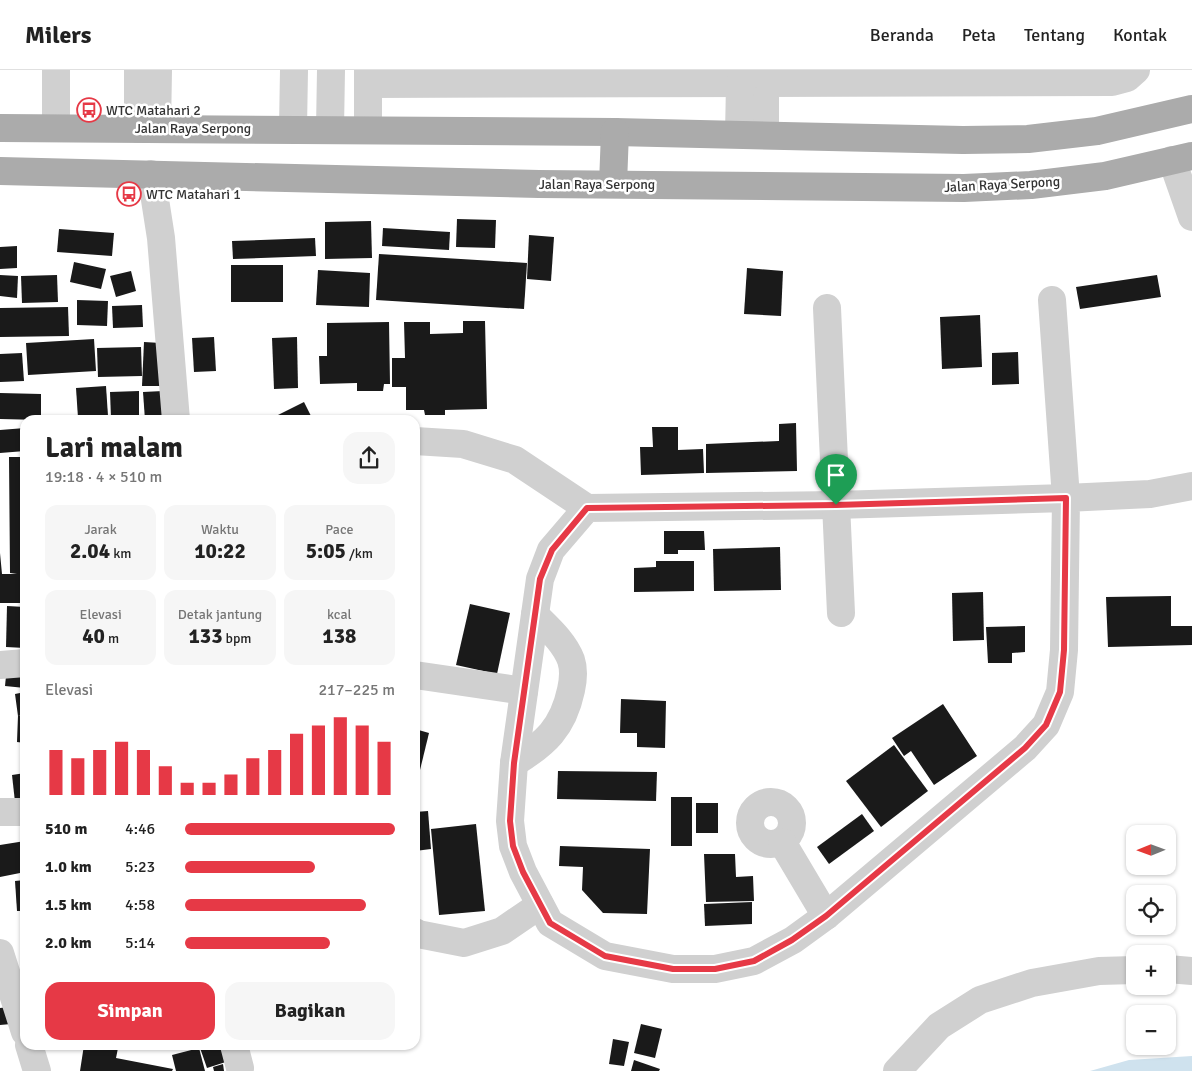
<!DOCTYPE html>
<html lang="id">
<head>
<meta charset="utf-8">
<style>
  body { margin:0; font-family:Signika,sans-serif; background:#f6f6f6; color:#222; height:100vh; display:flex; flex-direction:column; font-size:19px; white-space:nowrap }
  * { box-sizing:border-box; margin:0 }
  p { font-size:16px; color:#767676 }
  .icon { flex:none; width:28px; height:28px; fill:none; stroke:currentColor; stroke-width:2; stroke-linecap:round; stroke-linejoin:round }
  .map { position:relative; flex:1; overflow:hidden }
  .drawer { position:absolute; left:20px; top:345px; width:400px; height:635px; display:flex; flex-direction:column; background:#fff; border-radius:15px; box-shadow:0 1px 4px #0004 }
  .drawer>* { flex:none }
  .needle { width:32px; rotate:269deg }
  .fabs { position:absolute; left:1126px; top:755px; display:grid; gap:10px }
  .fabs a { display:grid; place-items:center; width:50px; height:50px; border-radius:10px; background:#fff; box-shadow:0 1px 4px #0004; font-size:25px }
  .pin { position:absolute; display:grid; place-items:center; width:42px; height:42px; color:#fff; margin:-51px -21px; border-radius:50% 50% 50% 0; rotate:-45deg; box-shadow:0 0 5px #0007 }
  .pin .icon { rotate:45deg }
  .round { display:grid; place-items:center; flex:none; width:52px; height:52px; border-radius:15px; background:#f6f6f6 }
  .head { display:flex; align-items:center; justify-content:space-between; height:85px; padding:0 25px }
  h1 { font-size:28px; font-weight:700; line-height:38px }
  .stats { display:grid; grid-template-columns:repeat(3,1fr); gap:8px; height:85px; padding:5px 25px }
  .stats div { display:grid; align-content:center; border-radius:12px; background:#f6f6f6; text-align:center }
  .stats b { font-size:21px; font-weight:700 }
  .stats small { font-size:14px; font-weight:400 }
  .stats p { font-size:14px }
  .chart { height:140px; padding:10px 25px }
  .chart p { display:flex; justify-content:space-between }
  .chart svg { width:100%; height:90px; margin-top:5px; stroke:#e63946; stroke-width:6 }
  .primary-button { display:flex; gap:10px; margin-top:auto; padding:10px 25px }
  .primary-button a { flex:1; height:58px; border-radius:15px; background:#e63946; color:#fff; font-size:20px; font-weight:700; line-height:58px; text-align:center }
  .primary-button a+a { background:#f6f6f6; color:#222 }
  ul { padding:0 25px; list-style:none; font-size:16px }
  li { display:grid; grid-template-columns:80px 60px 1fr; align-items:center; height:38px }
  li i { height:12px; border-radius:6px; background:#e63946 }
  header { display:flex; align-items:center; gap:30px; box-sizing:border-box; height:70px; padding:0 25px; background:#fff; border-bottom:1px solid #e0e0e0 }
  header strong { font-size:24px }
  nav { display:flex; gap:28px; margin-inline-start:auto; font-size:18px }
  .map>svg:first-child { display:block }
  .water { fill:#cfe2ee }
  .building { fill:#1a1a1a }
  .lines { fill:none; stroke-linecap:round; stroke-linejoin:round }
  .minor { stroke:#d0d0d0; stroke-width:28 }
  .major { stroke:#ababab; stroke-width:28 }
  .route-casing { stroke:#fff; stroke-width:10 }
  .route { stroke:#e63946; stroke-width:6 }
  .labels { text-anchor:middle; stroke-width:5; stroke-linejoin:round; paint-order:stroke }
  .poi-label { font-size:14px; fill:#333; stroke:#fff; text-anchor:start }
  .street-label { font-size:14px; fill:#333; stroke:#fff }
</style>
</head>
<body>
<header>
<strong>Milers</strong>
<nav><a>Beranda</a><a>Peta</a><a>Tentang</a><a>Kontak</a></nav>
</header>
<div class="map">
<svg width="1192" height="1001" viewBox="0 0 1192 1001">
  <rect width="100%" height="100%" fill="#fff"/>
  <!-- water -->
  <path class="water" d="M1192 986V1001H1090L1129 990Z"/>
  <!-- building -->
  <g class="building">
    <path d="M457 149 496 150 495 178 456 177Z"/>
    <path d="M371 151 372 188 325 189V152Z"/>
    <path d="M383 158 450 162 449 180 382 176Z"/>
    <path d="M59 159 114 163 112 186 57 182Z"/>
    <path d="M529 165 554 167 551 211 527 209Z"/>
    <path d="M315 168 316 186 233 189 232 171Z"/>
    <path d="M17 176V198L0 199V177Z"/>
    <path d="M379 184 527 193 524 239 376 230Z"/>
    <path d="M74 192 106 199 101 219 70 212Z"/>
    <rect x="231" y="195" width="52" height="37"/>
    <path d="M747 198 783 201 781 246 744 244Z"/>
    <path d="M318 200 370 203 369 237 316 235Z"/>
    <path d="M131 201 136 221 116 227 110 206Z"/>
    <path d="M0 205 18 206 17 228 0 226Z"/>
    <path d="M57 205 58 232 22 233 21 206Z"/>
    <path d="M1157 205 1161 227 1080 239 1076 217Z"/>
    <path d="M77 230 108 231 107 256 77 255Z"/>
    <path d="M142 235 143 257 113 258 112 236Z"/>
    <path d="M68 237 69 266 0 267V238Z"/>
    <path d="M980 245 982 297 942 299 940 247Z"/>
    <path d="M463 251H485L487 339 445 340V345H425L424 340H406V317H392V288H405L404 252H430V264L463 263Z"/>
    <path d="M389 252 390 314H384L383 321H357V313L320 314 319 286H327V253Z"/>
    <path d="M214 267 216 301 194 302 192 268Z"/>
    <path d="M297 267 298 318 274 319 272 268Z"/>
    <path d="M94 269 96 301 28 305 26 273Z"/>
    <path d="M144 272 161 273 160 316H142Z"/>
    <path d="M141 277 142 306 98 307 97 278Z"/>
    <path d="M1018 282 1019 314 992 315V283Z"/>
    <path d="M22 283 24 311 0 312V284Z"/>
    <path d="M106 316 108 346 78 348 76 318Z"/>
    <path d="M139 321V348H111L110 322Z"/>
    <path d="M163 321 164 349 145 350 143 322Z"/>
    <path d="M0 323 41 324V350L0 349Z"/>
    <path d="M304 332 313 350H268Z"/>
    <path d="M796 353 797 401 706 403V374L779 371V354Z"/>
    <path d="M652 357H678V380L703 379 704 403 641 405 640 377H653Z"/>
    <path d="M25 358V381L0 383V360Z"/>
    <path d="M9 387H25V533H0V483L2 504H17L10 503Z"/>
    <path d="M664 461H704L705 480H678V484H664Z"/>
    <path d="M780 477 781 520 714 521 713 479Z"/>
    <path d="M656 491H694V521L634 522V498L656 497Z"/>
    <path d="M983 522 984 570 953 571 952 523Z"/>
    <path d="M1171 526V556H1192V575L1108 577 1106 527Z"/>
    <path d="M470 534 510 543 497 604 456 595Z"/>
    <path d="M7 536 25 537V578L6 577Z"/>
    <path d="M1025 556V582L1012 583V593H988L986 557Z"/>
    <path d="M7 596 25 598V618L5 616Z"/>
    <path d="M25 622V645L18 646H25V673L17 672 18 646 15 624Z"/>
    <path d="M621 629 666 631 665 678 637 677V663H620Z"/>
    <path d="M943 634 977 686 934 715 911 681 904 686 892 668Z"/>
    <path d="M415 659 429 663 420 700 415 698Z"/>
    <path d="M894 675 928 721 881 757 846 711Z"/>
    <path d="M558 701 657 702 656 731 557 729Z"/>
    <path d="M25 703V731L15 732 12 705Z"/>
    <rect x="671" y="727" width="21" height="49"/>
    <rect x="696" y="733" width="22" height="30"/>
    <path d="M428 741 431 779 415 781V742Z"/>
    <path d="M862 744 874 761 829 794 817 777Z"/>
    <path d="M476 754 485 841 439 845 431 759Z"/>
    <path d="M25 771V802L0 807V775Z"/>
    <path d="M560 776 650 779 647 844 603 843 582 820 583 797 559 796Z"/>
    <path d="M704 784H735L736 807 753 806 754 831 706 832Z"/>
    <path d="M25 810V841H17L15 811Z"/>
    <path d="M752 832V854L705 856 704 834Z"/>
    <path d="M9 937 11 954 0 955V938Z"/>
    <path d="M641 954 662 959 655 988 634 983Z"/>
    <path d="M613 969 629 972 624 996 609 994Z"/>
    <path d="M84 975 118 978 116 988 173 999 172 1001H80Z"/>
    <path d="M199 975H227L232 990 207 998Z"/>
    <path d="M199 978 205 1001H176L172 985Z"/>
    <path d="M634 990 660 999 659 1001H631Z"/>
    <path d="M223 994 224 1001H214L213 997Z"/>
  </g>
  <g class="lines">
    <!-- minor -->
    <g class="minor">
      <path d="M56 0V58"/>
      <path d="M757 0 765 14V65"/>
      <path d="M368 14 1112 12 1127 8 1136 0"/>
      <path d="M157 58 158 0"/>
      <path d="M293 58 294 0"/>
      <path d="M138 59V0"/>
      <path d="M330 59 331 0"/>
      <path d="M368 60V0"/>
      <path d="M739 64 740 14 752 1"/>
      <path d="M1172 90 1192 147"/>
      <path d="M151 104 161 168 176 350"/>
      <path d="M1052 230 1066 428 1064 580 1060 622 1046 655 1025 678 826 846 793 870 754 891 715 899H673L605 886 550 853 523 802 513 776 510 751 514 693 540 509 551 480 587 438 836 435 1066 428 1150 424 1192 416"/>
      <path d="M827 238 841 543"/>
      <path d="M415 371 463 374 515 390 587 438"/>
      <path d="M0 595 25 593"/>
      <path d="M415 605 524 621"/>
      <path d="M514 693C545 674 563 658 571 620 573 611 574 599 571 590 564 572 549 559 535 545"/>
      <circle cx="771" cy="753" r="21"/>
      <path d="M0 742H25"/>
      <path d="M782 772 826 846"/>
      <path d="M415 862 418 864 464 873 502 861 540 835"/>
      <path d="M0 883 25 962"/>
      <path d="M1168 899 1192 901"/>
      <path d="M29 975 37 1001"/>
      <path d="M234 975 240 998"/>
      <path d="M897 1001 939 956 980 930 1032 913 1099 901 1135 900"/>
    </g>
    <!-- major -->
    <g class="major">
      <path d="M0 58 615 62 963 70 1028 69 1097 61 1192 39"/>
      <path d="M0 101 539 114 964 118 1031 115 1105 106 1192 86"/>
      <path d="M613 114 615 62"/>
    </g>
  </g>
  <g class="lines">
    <!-- route casing -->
    <g class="route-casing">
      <path id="route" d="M1066 428 1064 580 1060 622 1046 655 1025 678 826 846 792 870 754 891 715 899H673L605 886 550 853 523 802 513 776 510 751 514 693 540 509 552 480 587 438 836 435Z"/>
    </g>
    <!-- route -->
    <use href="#route" class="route"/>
  </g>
  <!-- icons -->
  <defs>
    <g id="bus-ring" transform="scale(1.25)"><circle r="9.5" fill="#fff" stroke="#e63946" stroke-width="1.5"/><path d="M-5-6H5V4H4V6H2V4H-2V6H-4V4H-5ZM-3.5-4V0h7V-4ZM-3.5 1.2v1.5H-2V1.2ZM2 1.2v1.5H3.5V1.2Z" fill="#e63946"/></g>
  </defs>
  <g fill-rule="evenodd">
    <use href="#bus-ring" x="89" y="40"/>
    <use href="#bus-ring" x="129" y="124"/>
  </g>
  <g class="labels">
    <!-- poi labels -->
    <g class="poi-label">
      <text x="106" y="45">WTC Matahari 2</text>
      <text x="146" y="129">WTC Matahari 1</text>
    </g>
    <!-- street labels -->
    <g class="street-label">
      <text x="193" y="63">Jalan Raya Serpong</text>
      <text x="597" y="119">Jalan Raya Serpong</text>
      <text transform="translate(1002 114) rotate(-3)" y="5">Jalan Raya Serpong</text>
    </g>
  </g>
</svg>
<div class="fabs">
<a><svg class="needle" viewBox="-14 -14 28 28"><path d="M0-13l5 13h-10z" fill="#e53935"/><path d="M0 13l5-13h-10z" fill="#767676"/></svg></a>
<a><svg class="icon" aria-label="locate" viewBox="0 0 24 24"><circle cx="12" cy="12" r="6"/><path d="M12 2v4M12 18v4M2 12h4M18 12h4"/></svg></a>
<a>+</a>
<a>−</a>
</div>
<div class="pin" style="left:836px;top:435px;background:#1e9e55"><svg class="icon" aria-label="arrive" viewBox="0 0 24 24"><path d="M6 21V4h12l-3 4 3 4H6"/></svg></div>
<section class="drawer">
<div class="head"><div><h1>Lari malam</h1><p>19:18 · 4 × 510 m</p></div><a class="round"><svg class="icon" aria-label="share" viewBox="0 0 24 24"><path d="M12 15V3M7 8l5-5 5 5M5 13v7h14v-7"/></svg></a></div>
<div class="stats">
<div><p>Jarak</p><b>2.04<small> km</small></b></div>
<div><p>Waktu</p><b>10:22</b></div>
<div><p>Pace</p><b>5:05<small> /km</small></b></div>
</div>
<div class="stats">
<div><p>Elevasi</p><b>40<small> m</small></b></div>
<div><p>Detak jantung</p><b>133<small> bpm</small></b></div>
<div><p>kcal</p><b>138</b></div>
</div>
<div class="chart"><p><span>Elevasi</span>217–225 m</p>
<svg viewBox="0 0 160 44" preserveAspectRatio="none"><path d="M5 44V22M15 44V26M25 44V22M35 44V18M45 44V22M55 44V30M65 44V38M75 44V38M85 44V34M95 44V26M105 44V22M115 44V14M125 44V10M135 44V6M145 44V10M155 44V18"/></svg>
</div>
<ul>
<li><b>510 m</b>4:46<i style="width:100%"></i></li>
<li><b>1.0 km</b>5:23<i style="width:62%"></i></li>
<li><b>1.5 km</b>4:58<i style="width:86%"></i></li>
<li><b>2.0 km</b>5:14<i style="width:69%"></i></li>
</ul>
<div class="primary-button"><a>Simpan</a><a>Bagikan</a></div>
</section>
</div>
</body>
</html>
